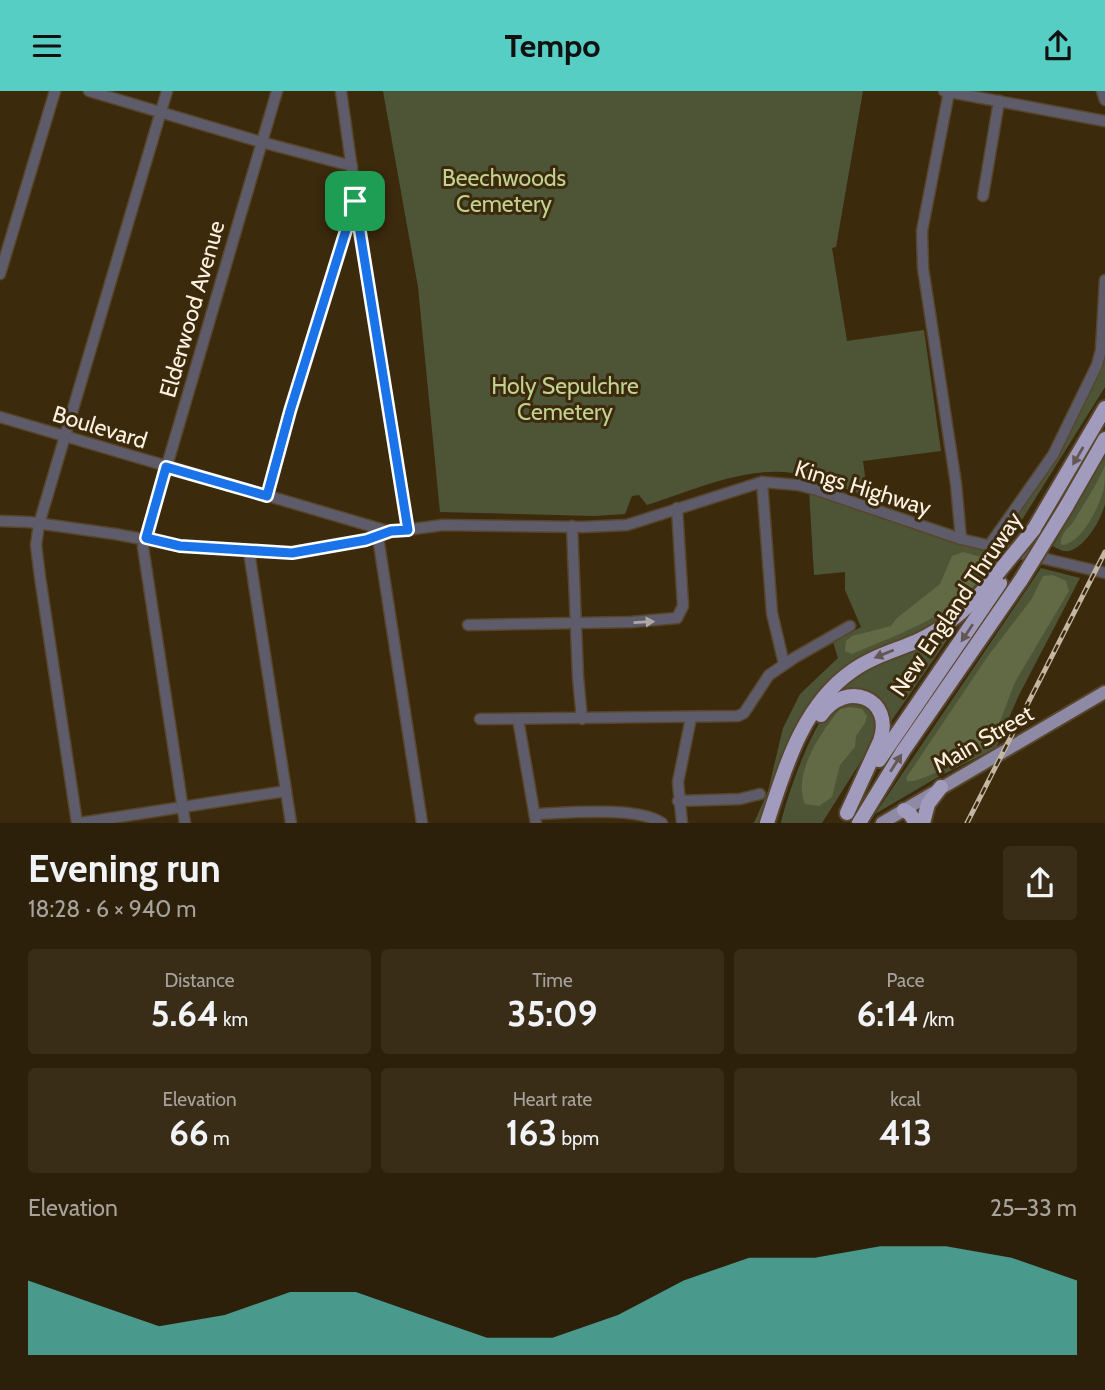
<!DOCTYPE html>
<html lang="en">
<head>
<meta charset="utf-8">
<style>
  body { margin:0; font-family:Cabin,sans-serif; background:#392d18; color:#f1f3f6; height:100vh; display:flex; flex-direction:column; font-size:26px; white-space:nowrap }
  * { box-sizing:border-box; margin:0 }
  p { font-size:23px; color:#a7a39c }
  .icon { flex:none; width:38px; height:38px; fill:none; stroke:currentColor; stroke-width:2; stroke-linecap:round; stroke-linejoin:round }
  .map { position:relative; height:732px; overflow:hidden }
  .panel { display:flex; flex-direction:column; background:#2d200a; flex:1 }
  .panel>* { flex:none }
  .pin { position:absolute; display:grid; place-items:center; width:60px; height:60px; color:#fff; margin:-30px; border-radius:14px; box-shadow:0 4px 10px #0006 }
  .round { display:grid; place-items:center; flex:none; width:74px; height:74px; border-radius:7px; background:#392d18 }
  .summary { display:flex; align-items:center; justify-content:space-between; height:119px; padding:0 28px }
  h1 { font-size:38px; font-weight:800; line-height:52px }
  .metrics { display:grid; grid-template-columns:repeat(3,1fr); gap:10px; height:119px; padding:7px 28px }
  .metrics div { display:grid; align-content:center; border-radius:7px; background:#392d18; text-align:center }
  .metrics b { font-size:35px; font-weight:800 }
  .metrics small { font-size:19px; font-weight:400 }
  .metrics p { font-size:19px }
  .chart { height:196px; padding:14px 28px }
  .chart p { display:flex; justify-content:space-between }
  .chart svg { width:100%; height:126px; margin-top:7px; fill:#56cec4; opacity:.7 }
  header { display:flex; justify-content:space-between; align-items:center; height:91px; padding:0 28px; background:#56cec4; color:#111; font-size:32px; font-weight:800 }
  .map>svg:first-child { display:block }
  .green { fill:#4e5537 }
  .forest { fill:#616a45 }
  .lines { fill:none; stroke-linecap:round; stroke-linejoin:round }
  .minor-casing { stroke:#57462b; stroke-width:13 }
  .major-casing { stroke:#57462b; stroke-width:16 }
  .highway-casing { stroke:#57462b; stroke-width:18 }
  .minor { stroke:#5e5c6a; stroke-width:10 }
  .major { stroke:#8e89a5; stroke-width:12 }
  .highway { stroke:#a19bbd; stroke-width:14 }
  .rail-casing { stroke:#c3b6a2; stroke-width:5 }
  .rail { stroke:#3c2a0d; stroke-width:2.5; stroke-dasharray:8; stroke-linecap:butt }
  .highway-bridge-casing { stroke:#57462b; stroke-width:18; stroke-linecap:butt }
  .highway-bridge { stroke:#a19bbd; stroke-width:14 }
  .oneway { fill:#645753 }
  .oneway2 { fill:#aea7a6 }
  .route-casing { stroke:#fff; stroke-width:14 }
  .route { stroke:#1a73e8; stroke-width:9 }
  .labels { text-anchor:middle; stroke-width:6; stroke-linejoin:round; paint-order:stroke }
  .park-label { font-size:23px; fill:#c0d191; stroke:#3c2a0d }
  .street-label { font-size:23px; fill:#fdf2e2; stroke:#3c2a0d }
</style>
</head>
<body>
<header><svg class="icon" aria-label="menu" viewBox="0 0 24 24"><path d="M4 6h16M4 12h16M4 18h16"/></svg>Tempo<svg class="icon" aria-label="share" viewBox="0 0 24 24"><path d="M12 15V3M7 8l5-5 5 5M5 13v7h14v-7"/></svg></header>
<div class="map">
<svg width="1105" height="732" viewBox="0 0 1105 732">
  <rect width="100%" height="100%" fill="#3c2a0d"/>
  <!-- green -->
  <g class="green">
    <path d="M383 0H863L836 156 832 157 847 250 924 239 941 360 863 370 868 406C841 396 813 383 784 381 738 378 691 400 647 414L639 404 632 405 625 423 594 425 440 421 418 196Z"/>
    <path d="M1105 242V296L1010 448 1006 445C1007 436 1015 431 1016 422L1093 293Z"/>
    <path d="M1105 364C1105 379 1105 399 1105 413 1101 429 1085 456 1069 460 1063 461 1058 458 1053 455Z"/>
    <path d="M809 399 999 462V464L980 499 949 528 908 549 862 566 830 589 807 619 761 732H754L768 700 783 637 800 603 838 567 833 551 861 536 845 499V481L814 484Z"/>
    <path d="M1041 477 1080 487 1018 606 996 657 938 686 875 723Z"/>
    <path d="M955 534 956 536 890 632 885 616 873 604 830 605 868 572Z"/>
    <path d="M850 611C873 615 882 624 875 648L822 732H781C786 708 814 626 834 615 838 613 846 612 850 611Z"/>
  </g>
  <!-- forest -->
  <g class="forest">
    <path d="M1105 374C1105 382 1105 390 1104 397 1100 415 1081 454 1061 454 1060 442 1068 438 1074 430 1084 412 1098 393 1105 374Z"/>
    <path d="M963 461 981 466 990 475C954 527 906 539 852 563L845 560 846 550 852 545 891 535 897 527 940 493 952 465Z"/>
    <path d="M1053 484 1066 490 1069 500 1015 591 993 649 988 654C973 662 919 694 907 690L906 687 988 565 1031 509 1043 485Z"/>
    <path d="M850 616 862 618 867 625 865 632 856 645 855 656 840 674 832 706 819 715 805 713C792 683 821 641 840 618Z"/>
  </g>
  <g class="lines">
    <!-- minor casing -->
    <g class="minor-casing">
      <g id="minor">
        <path d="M89 0 261 51 352 75"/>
        <path d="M341 0 371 214 408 439"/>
        <path d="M944 0 1105 30"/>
        <path d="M1102 0 1105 9"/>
        <path d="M949 1 922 140 923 177 956 393 961 448"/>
        <path d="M983 105 999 10"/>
        <path d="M0 183 55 0"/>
        <path d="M0 326 391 441"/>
        <path d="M762 391 772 522 784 573"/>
        <path d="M267 405 291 320 354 114"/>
        <path d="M0 430 29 431 115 443 180 455 292 462 366 449 391 441 443 434 583 436 627 434 762 391 798 394 817 399 961 448 1105 482"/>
        <path d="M572 435 578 586 582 628"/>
        <path d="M378 446 422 732"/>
        <path d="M989 455 1053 364 1097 274 1101 259 1105 189"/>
        <path d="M249 461 291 732"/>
        <path d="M468 534 631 531 677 527 683 515 677 417"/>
        <path d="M480 628 738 625 744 622 769 584 794 567 850 535"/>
        <path d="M518 628 536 732"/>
        <path d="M678 710 740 708 760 703"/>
        <path d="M535 723C567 722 637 715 662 732"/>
        <path d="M77 732 40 486 36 454 39 433 167 0"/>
        <path d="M80 732 286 700"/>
        <path d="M185 732 143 456 277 0"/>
        <path d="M682 732 678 691 691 627"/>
      </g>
    </g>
    <!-- major casing -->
    <g class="major-casing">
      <path id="major" d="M882 732 1105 601"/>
    </g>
    <!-- highway casing -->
    <g class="highway-casing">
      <g id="highway">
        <path d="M1066 416 1105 348"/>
        <path d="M1034 438 1105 317"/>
        <path d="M821 624C846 588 895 607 880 650L847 722"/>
        <path d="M879 669 1000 492"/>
        <path d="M904 719 910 723 916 732"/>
        <path d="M767 732C785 677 802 615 852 580 871 566 894 560 915 551 950 535 973 513 997 483"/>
        <path d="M859 732 903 660 1021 489"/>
        <path d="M923 732 928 713 941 696"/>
      </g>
    </g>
    <!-- minor -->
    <use href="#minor" class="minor"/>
    <!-- major -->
    <use href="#major" class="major"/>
    <!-- highway -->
    <use href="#highway" class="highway"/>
    <!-- rail casing -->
    <g class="rail-casing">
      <path id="rail" d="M967 732 1105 461"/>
    </g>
    <!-- rail -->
    <use href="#rail" class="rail"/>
    <!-- highway-bridge casing -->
    <g class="highway-bridge-casing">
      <g id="highway-bridge">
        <path d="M997 483 1034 438"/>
        <path d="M1021 489 1066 416"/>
      </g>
    </g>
    <!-- highway-bridge -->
    <use href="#highway-bridge" class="highway-bridge"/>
  </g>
  <!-- one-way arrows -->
  <defs><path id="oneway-solid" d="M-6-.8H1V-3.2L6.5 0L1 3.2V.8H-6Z" transform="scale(1.75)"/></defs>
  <g class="oneway">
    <use href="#oneway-solid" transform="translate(1078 365) rotate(120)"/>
    <use href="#oneway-solid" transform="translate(967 542) rotate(124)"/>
    <use href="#oneway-solid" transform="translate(884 563) rotate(158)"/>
    <use href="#oneway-solid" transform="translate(896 672) rotate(-57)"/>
  </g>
  <use class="oneway2" href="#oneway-solid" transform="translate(644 531) rotate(-3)"/>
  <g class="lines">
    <!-- route casing -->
    <g class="route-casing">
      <path id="route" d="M355 110 408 439 391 440 366 449 292 462 180 455 146 447 166 376 267 405 290 320Z"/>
    </g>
    <!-- route -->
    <use href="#route" class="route"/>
  </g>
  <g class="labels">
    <!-- park labels -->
    <g class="park-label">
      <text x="504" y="95">Beechwoods<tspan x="504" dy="26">Cemetery</tspan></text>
      <text x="565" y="303">Holy Sepulchre<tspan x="565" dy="26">Cemetery</tspan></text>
    </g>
    <!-- street labels -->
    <g class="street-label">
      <text transform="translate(192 218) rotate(-74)" y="8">Elderwood Avenue</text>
      <text transform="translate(100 336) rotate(17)" y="8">Boulevard</text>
      <text transform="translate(863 397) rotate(17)" y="8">Kings Highway</text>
      <text transform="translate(956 513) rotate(-56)" y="8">New England Thruway</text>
      <text transform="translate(983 648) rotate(-30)" y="8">Main Street</text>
    </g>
  </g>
</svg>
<div class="pin" style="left:355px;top:110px;background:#1e9e55"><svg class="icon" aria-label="arrive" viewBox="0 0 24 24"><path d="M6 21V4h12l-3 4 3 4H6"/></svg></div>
</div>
<section class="panel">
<div class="summary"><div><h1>Evening run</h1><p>18:28 · 6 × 940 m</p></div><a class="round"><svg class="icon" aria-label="share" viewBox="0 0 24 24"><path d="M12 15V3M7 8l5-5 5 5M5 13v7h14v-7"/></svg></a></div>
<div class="metrics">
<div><p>Distance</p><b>5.64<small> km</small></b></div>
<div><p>Time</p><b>35:09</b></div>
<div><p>Pace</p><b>6:14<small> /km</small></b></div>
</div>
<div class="metrics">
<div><p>Elevation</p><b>66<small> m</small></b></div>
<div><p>Heart rate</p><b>163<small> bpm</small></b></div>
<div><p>kcal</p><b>413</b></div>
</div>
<div class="chart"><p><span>Elevation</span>25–33 m</p>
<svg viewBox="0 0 160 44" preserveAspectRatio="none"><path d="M0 44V18L10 26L20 34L30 30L40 22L50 22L60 30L70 38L80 38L90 30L100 18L110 10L120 10L130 6L140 6L150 10L160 18V44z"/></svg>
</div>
</section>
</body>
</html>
